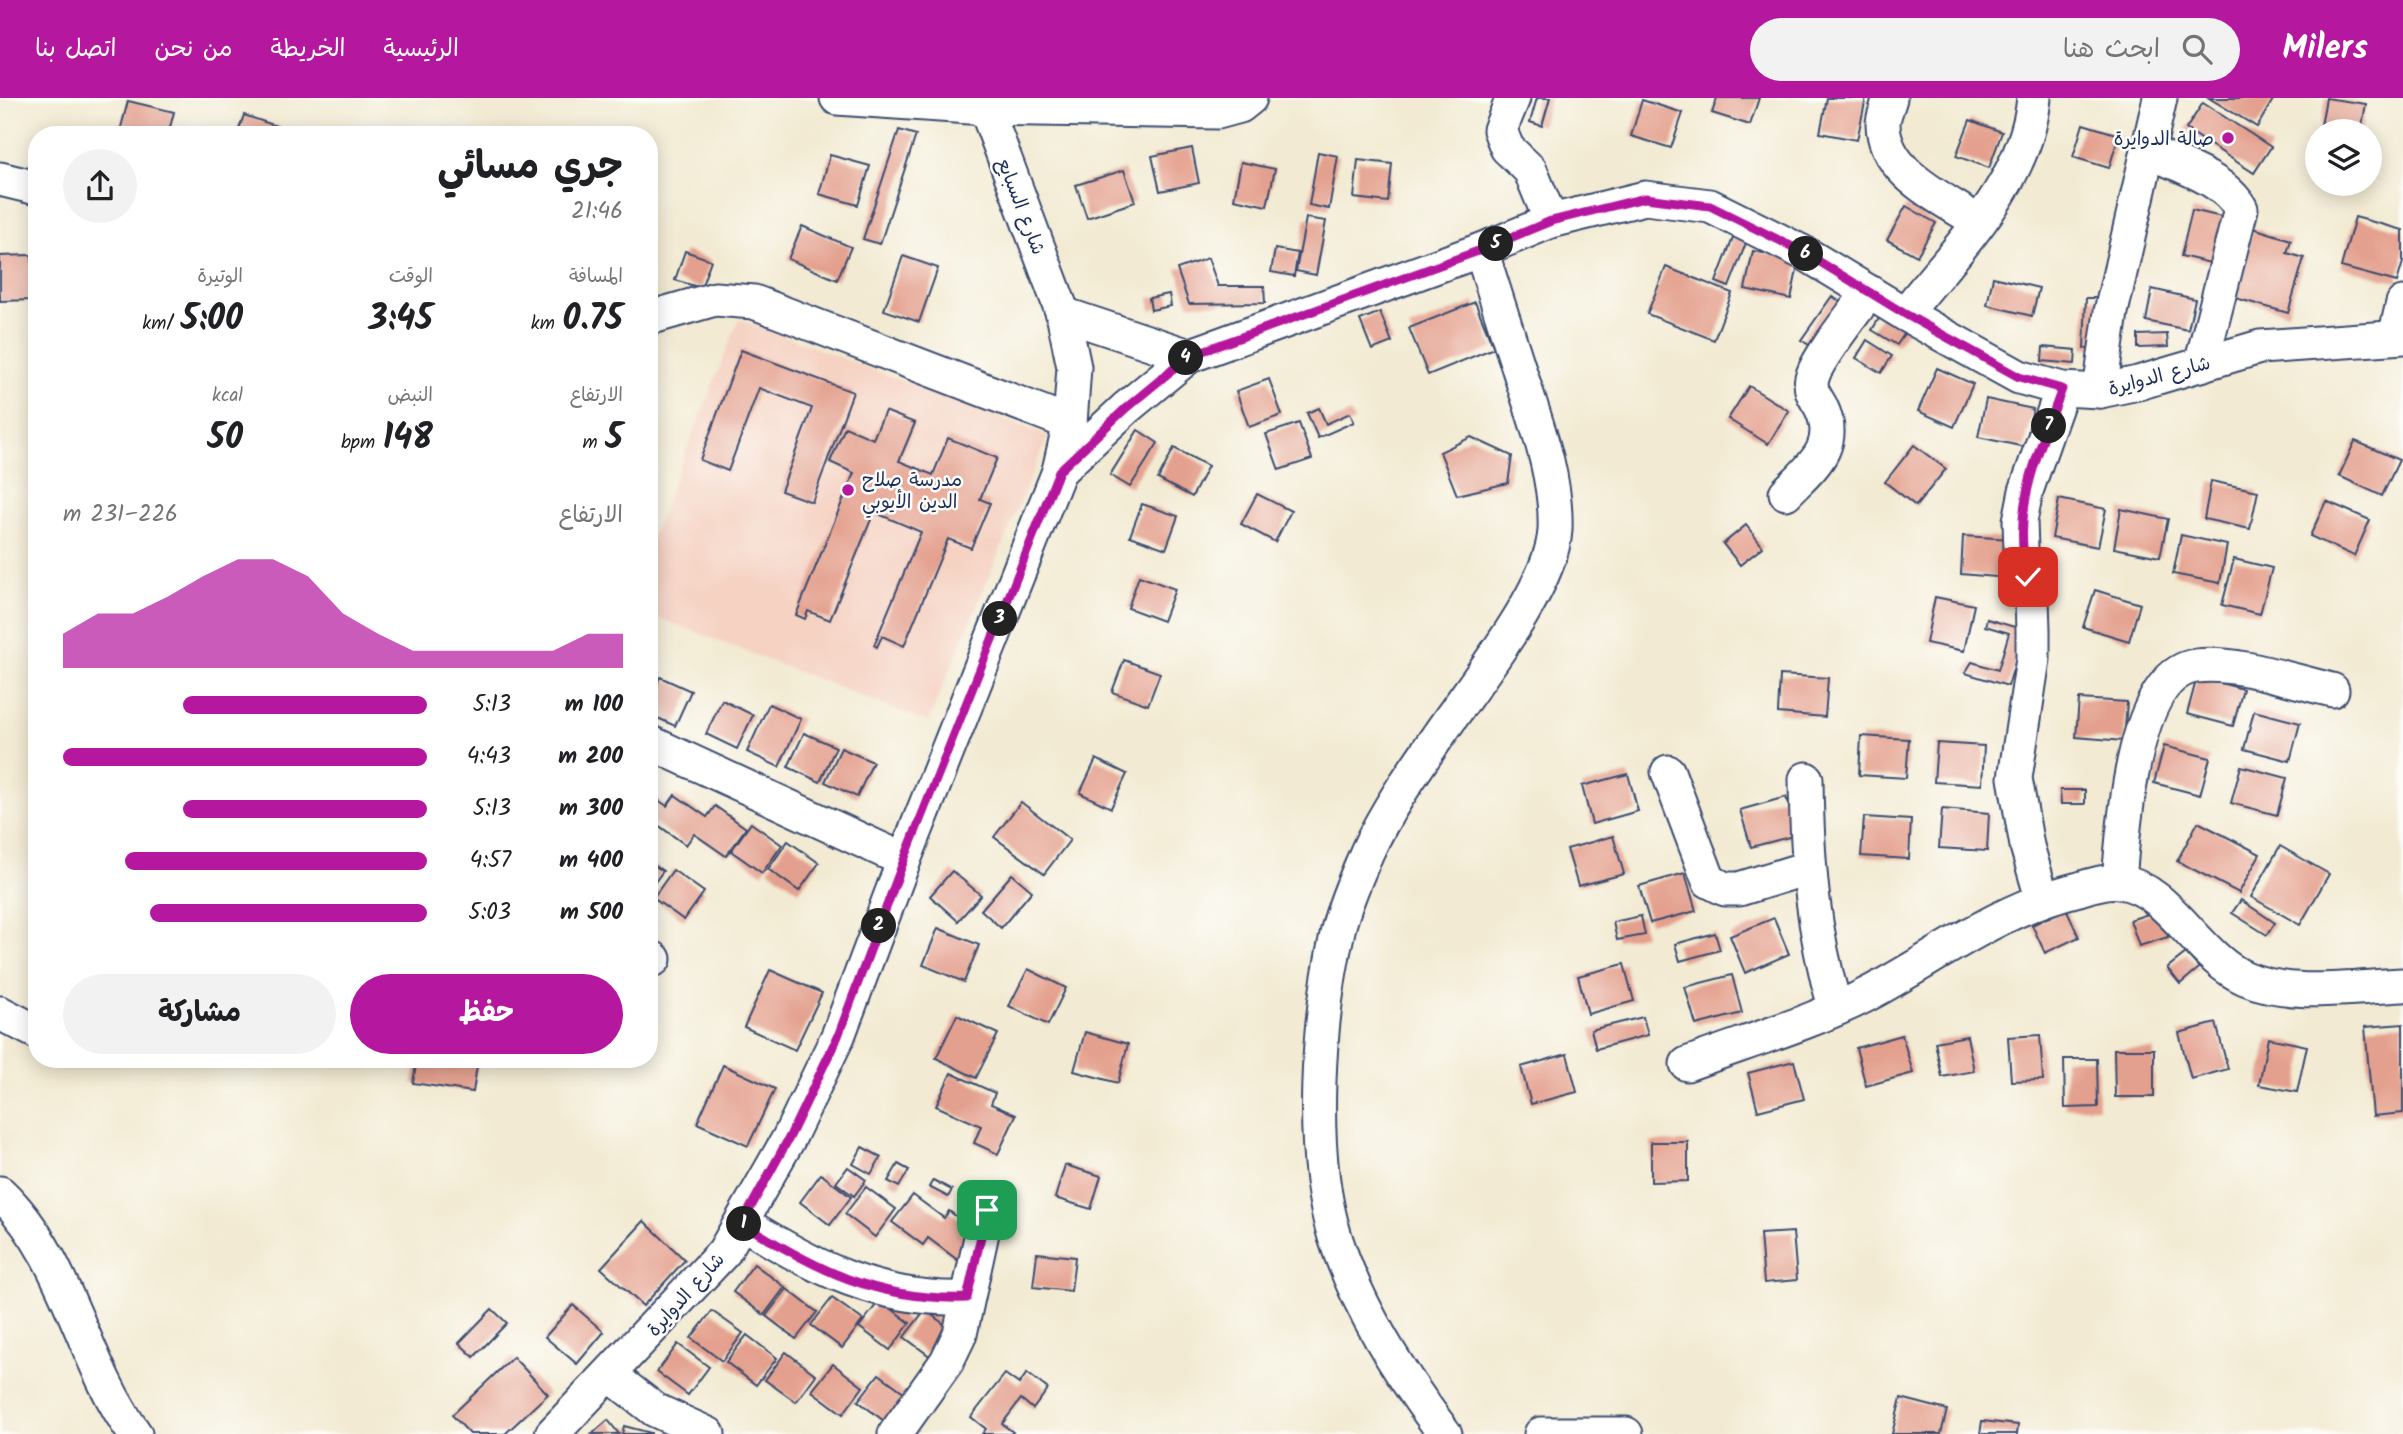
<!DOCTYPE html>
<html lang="ar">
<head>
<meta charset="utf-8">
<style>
  body { margin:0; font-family:Kalam,"Playpen Sans Arabic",sans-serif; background:#f2f2f2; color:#202124; direction:rtl; height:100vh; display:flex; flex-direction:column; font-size:26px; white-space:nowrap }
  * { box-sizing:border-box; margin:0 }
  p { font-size:23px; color:#757577 }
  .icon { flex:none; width:38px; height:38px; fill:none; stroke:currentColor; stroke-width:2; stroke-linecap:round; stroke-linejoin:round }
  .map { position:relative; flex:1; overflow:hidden; direction:ltr }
  .sheet { position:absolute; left:28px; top:28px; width:630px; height:942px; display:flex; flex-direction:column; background:#fff; border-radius:28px; box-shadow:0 4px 18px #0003; direction:rtl }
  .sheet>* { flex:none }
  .buttons { position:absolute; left:2305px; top:21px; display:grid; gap:14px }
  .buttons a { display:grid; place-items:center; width:77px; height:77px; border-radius:50%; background:#fff; box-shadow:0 4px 18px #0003; font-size:35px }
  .pin { position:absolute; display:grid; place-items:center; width:60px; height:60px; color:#fff; margin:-30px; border-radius:14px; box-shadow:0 4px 10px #0006 }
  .km { position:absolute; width:35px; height:35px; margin:-18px; border-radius:50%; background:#222; color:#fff; font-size:19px; line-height:35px; text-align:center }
  .round { display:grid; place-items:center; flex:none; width:74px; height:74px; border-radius:37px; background:#f2f2f2 }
  .summary { display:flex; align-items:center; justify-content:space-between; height:119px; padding:0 35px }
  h1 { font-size:38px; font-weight:700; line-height:52px }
  .figures { display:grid; grid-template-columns:repeat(3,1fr); gap:10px; height:119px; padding:7px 35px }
  .figures div { display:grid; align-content:center }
  .figures b { font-size:35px; font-weight:700 }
  .figures small { font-size:19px; font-weight:400 }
  .figures p { font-size:19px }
  .chart { height:196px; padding:14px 35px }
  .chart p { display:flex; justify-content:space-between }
  .chart svg { width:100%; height:126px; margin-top:7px; fill:#b5179e; opacity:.7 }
  .cta { display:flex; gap:14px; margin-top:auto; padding:14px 35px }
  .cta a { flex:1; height:80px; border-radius:42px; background:#b5179e; color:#fff; font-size:28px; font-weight:700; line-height:80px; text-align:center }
  .cta a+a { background:#f2f2f2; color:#202124 }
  ul { padding:0 35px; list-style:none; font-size:23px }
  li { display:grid; grid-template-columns:112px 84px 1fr; align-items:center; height:52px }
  li i { height:18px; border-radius:9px; background:#b5179e }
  header { display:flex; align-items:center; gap:42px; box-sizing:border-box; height:98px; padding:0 35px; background:#b5179e; color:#fff }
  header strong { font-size:33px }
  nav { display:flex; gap:38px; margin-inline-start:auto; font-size:24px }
  .search { width:490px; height:63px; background:#f2f2f2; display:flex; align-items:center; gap:18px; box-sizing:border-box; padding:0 24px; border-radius:38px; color:#757577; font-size:26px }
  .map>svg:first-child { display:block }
  .built { fill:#f5d2c2 }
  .building { fill:#e4a08e }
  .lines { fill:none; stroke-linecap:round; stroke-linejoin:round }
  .minor-casing { stroke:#3b4b6f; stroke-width:37 }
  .minor { stroke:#fff; stroke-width:33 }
  .route-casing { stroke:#fff; stroke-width:14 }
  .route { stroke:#b5179e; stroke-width:9 }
  .poi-dot { fill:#b5179e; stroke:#fdfcf7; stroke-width:2.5 }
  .labels { text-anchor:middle; stroke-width:5; stroke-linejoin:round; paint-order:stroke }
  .poi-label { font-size:19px; fill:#1b2f5e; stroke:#fdfcf7; text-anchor:end }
  .street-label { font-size:19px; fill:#1b2f5e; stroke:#fdfcf7 }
</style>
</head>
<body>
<header>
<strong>Milers</strong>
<div class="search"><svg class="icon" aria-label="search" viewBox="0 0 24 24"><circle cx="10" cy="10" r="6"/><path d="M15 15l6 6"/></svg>ابحث هنا</div>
<nav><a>الرئيسية</a><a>الخريطة</a><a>من نحن</a><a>اتصل بنا</a></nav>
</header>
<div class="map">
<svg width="2403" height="1336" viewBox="0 0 2403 1336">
  <rect width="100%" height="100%" fill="#fdfcf7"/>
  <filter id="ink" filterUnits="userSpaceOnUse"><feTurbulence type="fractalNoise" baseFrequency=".0143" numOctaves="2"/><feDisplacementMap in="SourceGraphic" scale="14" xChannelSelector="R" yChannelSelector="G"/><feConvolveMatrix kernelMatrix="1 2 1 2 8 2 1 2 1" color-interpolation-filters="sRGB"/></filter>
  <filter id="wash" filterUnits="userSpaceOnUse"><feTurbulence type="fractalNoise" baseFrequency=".00686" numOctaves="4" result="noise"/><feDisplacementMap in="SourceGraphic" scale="28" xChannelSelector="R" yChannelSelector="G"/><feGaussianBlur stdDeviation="1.57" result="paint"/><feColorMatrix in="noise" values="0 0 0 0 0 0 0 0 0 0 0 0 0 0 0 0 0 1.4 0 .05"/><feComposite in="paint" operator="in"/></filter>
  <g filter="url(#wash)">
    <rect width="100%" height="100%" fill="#f2ead2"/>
    <!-- built -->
    <path class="built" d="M739 221 1048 338 928 624 649 516V446Z"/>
    <g id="blocks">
      <!-- building -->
      <g class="building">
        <path d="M1537 0H1550L1542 28 1530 24Z"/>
        <path d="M1717 0H1759L1750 27 1712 15Z"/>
        <path d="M1827 0H1866L1857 42 1820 35Z"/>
        <path d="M2209 0H2274L2257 29Z"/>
        <path d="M2326 0 2366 6 2361 33H2320Z"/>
        <path d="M1642 2 1683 15 1671 50 1631 38Z"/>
        <path d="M128 3 174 14 168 37H119Z"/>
        <path d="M2203 5 2271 49 2254 75 2186 31Z"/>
        <path d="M244 17 279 29 277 37H237Z"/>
        <path d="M1970 22 2002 34 1989 70 1956 58Z"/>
        <path d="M2083 26 2119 37 2109 70 2073 59Z"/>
        <path d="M899 32 916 37 880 146 863 141Z"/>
        <path d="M1192 50 1199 85 1160 93 1152 58Z"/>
        <path d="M1318 54 1338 58 1329 111 1309 107Z"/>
        <path d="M830 57 870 68 858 107 819 96Z"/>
        <path d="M1358 62 1392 66 1388 104 1354 100Z"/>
        <path d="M1241 64 1275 71 1267 108 1234 101Z"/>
        <path d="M1124 72 1135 104 1087 120 1076 87Z"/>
        <path d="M1906 108 1936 125 1917 158 1887 142Z"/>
        <path d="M2192 112 2230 121 2219 167 2181 158Z"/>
        <path d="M2355 119 2403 132V164L2397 184 2341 169Z"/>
        <path d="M1306 120 1326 123 1316 177 1296 173Z"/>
        <path d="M802 128 851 149 837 182 788 161Z"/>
        <path d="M2253 130 2291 142 2287 155 2304 160 2288 215 2232 199Z"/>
        <path d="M1751 132 1729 189 1716 184 1735 135Z"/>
        <path d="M1275 151 1298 155 1294 178 1271 174Z"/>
        <path d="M685 153 711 162 701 190 675 182Z"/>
        <path d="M1753 153 1799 162 1791 201 1745 191Z"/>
        <path d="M32 157 33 202 0 203V158Z"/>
        <path d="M903 158 938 170 919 224 884 212Z"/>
        <path d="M1208 160 1218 188H1264L1265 205 1189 206 1177 171Z"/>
        <path d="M1666 169 1732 195 1714 242 1647 216Z"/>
        <path d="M1993 179 2039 190 2032 218 1987 207Z"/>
        <path d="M2152 191 2195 201 2188 232 2146 223Z"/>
        <path d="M1169 196 1171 208 1151 212 1149 200Z"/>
        <path d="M1832 198 1847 209 1817 252 1801 242Z"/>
        <path d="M2086 200H2100L2098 250H2084Z"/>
        <path d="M1475 204 1494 250 1428 277 1409 230Z"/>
        <path d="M1380 214 1392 244 1372 252 1360 222Z"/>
        <path d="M1883 214 1908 230 1897 247 1872 232Z"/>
        <path d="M2167 236 2168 249 2138 250V237Z"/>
        <path d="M1867 242 1892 258 1881 275 1856 260Z"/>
        <path d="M2043 249 2076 252 2075 266 2042 263Z"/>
        <path d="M741 252 853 294 812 404 781 393 812 310 759 290 728 373 700 362Z"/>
        <path d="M1937 270 1973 286 1954 329 1918 313Z"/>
        <path d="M1269 281 1282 317 1249 329 1236 293Z"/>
        <path d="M1749 288 1789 313 1768 346 1728 321Z"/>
        <path d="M1986 301 2033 311 2025 349 1978 339Z"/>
        <path d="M1319 310 1326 326 1350 315 1354 324 1318 340 1307 315Z"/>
        <path d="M885 313 915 325 899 363 933 377 948 340 997 360 980 401 990 405 971 450 948 441 904 548 882 538 877 549 874 547 921 434 874 414 830 522 808 513 805 521 796 517 854 375 830 364 845 329 873 341Z"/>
        <path d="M1299 325 1312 361 1279 372 1266 336Z"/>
        <path d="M1138 332 1158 345 1130 389 1110 377Z"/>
        <path d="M1471 339 1512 358 1508 385 1457 397 1440 354Z"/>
        <path d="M2355 343 2399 362 2382 398 2339 378Z"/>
        <path d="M1914 347 1946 371 1916 408 1885 384Z"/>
        <path d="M1174 350 1208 368 1192 399 1158 381Z"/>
        <path d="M2211 383 2258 393 2250 431 2204 421Z"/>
        <path d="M1257 396 1291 413 1275 444 1241 426Z"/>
        <path d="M2059 401 2106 411 2098 449 2052 440Z"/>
        <path d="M2326 403 2370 422 2354 458 2310 438Z"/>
        <path d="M1142 406 1178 418 1166 451 1130 438Z"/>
        <path d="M2121 411 2168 421 2160 459 2114 450Z"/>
        <path d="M1746 427 1763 449 1740 467 1723 446Z"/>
        <path d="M2181 437 2227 447 2220 485 2173 476Z"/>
        <path d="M1963 438 2011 441 2008 480 1961 476Z"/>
        <path d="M2234 461 2272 470 2260 516 2222 507Z"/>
        <path d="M1139 478 1175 491 1163 523 1128 510Z"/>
        <path d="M2095 492 2140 506 2129 543 2083 529Z"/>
        <path d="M1935 499 1974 507 1964 553 1926 545Z"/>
        <path d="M1987 521 2025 532 2008 588 1965 575 1972 564 1998 572 2009 535 1985 528Z"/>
        <path d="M1124 562 1160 575 1148 607 1112 594Z"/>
        <path d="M1780 577 1828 580 1825 619 1778 615Z"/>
        <path d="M660 579 691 593 675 628 649 616V602Z"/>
        <path d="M2197 579 2243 591 2233 628 2187 616Z"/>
        <path d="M2079 601 2127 604 2124 643 2076 639Z"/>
        <path d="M722 602 753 617 737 651 706 636Z"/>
        <path d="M769 606 801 621 779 669 747 654Z"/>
        <path d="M2254 613 2300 625 2290 663 2244 651Z"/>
        <path d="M804 635 836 649 820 684 788 669Z"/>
        <path d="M1861 638 1909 641 1906 680 1859 677Z"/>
        <path d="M1937 645 1984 648 1982 687 1934 684Z"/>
        <path d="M2164 648 2210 660 2200 697 2154 685Z"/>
        <path d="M841 650 873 664 857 699 825 684Z"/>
        <path d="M1096 661 1127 676 1111 710 1080 695Z"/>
        <path d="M2241 668 2287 680 2277 717 2231 705Z"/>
        <path d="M1628 676 1638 713 1592 726 1582 688Z"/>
        <path d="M2060 692H2085V706H2061Z"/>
        <path d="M649 696 667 708 675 697 707 719 715 708 746 730 726 758 694 736 686 747 655 725 649 733Z"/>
        <path d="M1786 699 1797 737 1751 749 1740 712Z"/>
        <path d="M1021 704 1070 742 1044 776 994 739Z"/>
        <path d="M1942 711 1989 715 1987 753 1939 750Z"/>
        <path d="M1864 719 1911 722 1909 761 1861 758Z"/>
        <path d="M2198 724 2260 756 2239 795 2177 763Z"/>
        <path d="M751 725 782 747 762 775 731 753Z"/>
        <path d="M1613 738 1624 776 1578 788 1567 751Z"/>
        <path d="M788 743 819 765 799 793 768 771Z"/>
        <path d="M2280 748 2329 776 2300 827 2251 799Z"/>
        <path d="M649 764 663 773 649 792Z"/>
        <path d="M673 772 704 794 684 822 653 800Z"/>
        <path d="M952 773 981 797 958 823 930 798Z"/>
        <path d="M1685 775 1696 813 1650 825 1639 788Z"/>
        <path d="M1012 776 1032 793 1001 830 981 812Z"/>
        <path d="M2241 802 2275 825 2267 837 2232 815Z"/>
        <path d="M2066 811 2079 839 2045 855 2032 827Z"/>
        <path d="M2160 812 2168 839 2139 848 2130 822Z"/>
        <path d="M1641 818 1645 837 1617 842 1613 824Z"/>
        <path d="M1774 820 1789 856 1745 875 1730 838Z"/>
        <path d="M938 830 979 847 964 884 923 867Z"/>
        <path d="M1715 835 1720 852 1680 863 1675 846Z"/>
        <path d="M2186 855 2199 870 2180 886 2167 870Z"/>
        <path d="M1624 866 1634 903 1588 916 1578 878Z"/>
        <path d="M1028 871 1066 890 1048 927 1009 908Z"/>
        <path d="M770 872 822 895 795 952 744 929Z"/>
        <path d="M1732 877 1742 915 1696 927 1685 889Z"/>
        <path d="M957 917 998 936 976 980 936 960Z"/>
        <path d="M1643 919 1648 937 1596 951 1591 932Z"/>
        <path d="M2216 925 2228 971 2191 981 2179 935Z"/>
        <path d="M2403 926V1015L2373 1018 2365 929Z"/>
        <path d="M1085 934 1128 946 1118 985 1074 973Z"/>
        <path d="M1902 937 1913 975 1866 988 1856 950Z"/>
        <path d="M2040 937 2043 982 2011 983 2008 939Z"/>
        <path d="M1967 938 1974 973 1942 979 1935 944Z"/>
        <path d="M2268 940 2307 948 2297 994 2259 987Z"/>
        <path d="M2114 951H2154V999H2115Z"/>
        <path d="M1567 956 1577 994 1531 1006 1521 969Z"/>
        <path d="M417 961H478L473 994 413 985Z"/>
        <path d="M2064 961H2097L2098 1009 2065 1010Z"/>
        <path d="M1794 963 1804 1001 1758 1013 1748 975Z"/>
        <path d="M723 967 775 991 748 1048 697 1025Z"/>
        <path d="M951 975 995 995 991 1006 1016 1017 998 1056 974 1045 981 1028 936 1008Z"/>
        <path d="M1651 1044H1688V1083L1651 1084Z"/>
        <path d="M862 1049 881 1059 871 1076 853 1066Z"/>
        <path d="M898 1066 909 1072 899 1089 888 1083Z"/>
        <path d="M1065 1067 1101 1078 1091 1111 1055 1100Z"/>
        <path d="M848 1069 866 1082 854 1098 836 1085Z"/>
        <path d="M821 1076 851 1099 830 1127 800 1104Z"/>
        <path d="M933 1082 952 1092 948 1099 929 1089Z"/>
        <path d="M866 1089 896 1111 875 1139 845 1116Z"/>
        <path d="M913 1097 944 1120 949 1113 980 1136 959 1163 928 1140 923 1147 892 1124Z"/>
        <path d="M644 1123 685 1162 643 1208 601 1170Z"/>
        <path d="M1793 1134 1797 1182 1764 1185 1760 1136Z"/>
        <path d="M1037 1155 1075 1159 1071 1193 1033 1189Z"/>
        <path d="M754 1166 785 1189 764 1217 733 1194Z"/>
        <path d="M787 1191 817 1214 796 1241 766 1218Z"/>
        <path d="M832 1200 863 1222 842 1250 811 1227Z"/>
        <path d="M880 1202 910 1225 890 1252 859 1229Z"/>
        <path d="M573 1207 604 1234 577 1266 545 1239Z"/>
        <path d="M492 1211 507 1225 474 1259 459 1245Z"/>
        <path d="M925 1212 956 1235 935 1262 904 1239Z"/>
        <path d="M712 1213 743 1235 722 1263 691 1240Z"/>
        <path d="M747 1237 777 1260 756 1287 726 1264Z"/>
        <path d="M678 1246 709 1269 688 1297 657 1274Z"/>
        <path d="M786 1254 816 1277 796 1304 765 1282Z"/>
        <path d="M513 1259 548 1296 505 1336H470L452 1317Z"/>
        <path d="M833 1266 863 1289 843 1316 812 1293Z"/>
        <path d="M1027 1275 1048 1291 1033 1311 1021 1301 1002 1326 1013 1334 1011 1336H982L986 1331 971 1319 1005 1276 1019 1286Z"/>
        <path d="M879 1276 909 1298 888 1326 858 1303Z"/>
        <path d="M1901 1300 1947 1312 1941 1336H1892Z"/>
        <path d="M608 1322 619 1336H592Z"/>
        <path d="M1982 1323 2018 1327 2017 1336H1980Z"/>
        <path d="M624 1328 651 1335V1336H622Z"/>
      </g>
    </g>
  </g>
  <g filter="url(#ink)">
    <use href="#blocks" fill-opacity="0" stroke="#3b4b6f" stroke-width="2"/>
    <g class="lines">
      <!-- minor casing -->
      <g class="minor-casing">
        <g id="minor">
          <path d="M837 0 984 10 1218 14 1240 8 1250 0"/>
          <path d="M1513 0 1500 32 1507 50 1530 72 1551 123"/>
          <path d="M1890 0C1888 8 1883 18 1883 26 1884 76 1942 99 1978 124"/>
          <path d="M2148 53C2179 68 2224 80 2241 111L2201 267"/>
          <path d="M0 81 37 90"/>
          <path d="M1063 216 1189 258"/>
          <path d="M1905 216C1955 152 2026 86 2034 0"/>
          <path d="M649 220 715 201 754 204 1070 325"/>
          <path d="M2395 239 2403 205"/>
          <path d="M2100 293 2111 214 2160 0"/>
          <path d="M1059 373 1126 310 1189 258 1481 152 1551 123 1645 100 1710 108 1806 156 1905 216 2019 279 2062 291 2100 293 2138 285 2260 249 2403 239"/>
          <path d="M1786 395C1811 369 1840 349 1821 309 1815 298 1809 293 1812 280 1817 260 1855 214 1869 194"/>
          <path d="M649 644 904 762"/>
          <path d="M1668 674 1709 783 1725 791H1739L1807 770"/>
          <path d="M1806 681C1807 762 1812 831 1835 909"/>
          <path d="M2119 784C2123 736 2131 576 2196 568 2236 563 2292 583 2332 592"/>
          <path d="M2042 800 2027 748 2015 680 2033 561V532L2032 502 2021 451 2020 423 2026 393 2062 291"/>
          <path d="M649 858 654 861"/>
          <path d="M0 915 37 934"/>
          <path d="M1687 966C1743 945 1814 924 1866 897 1938 859 1997 811 2079 791 2092 787 2107 782 2120 784 2169 790 2198 860 2245 880 2291 900 2354 889 2403 887"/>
          <path d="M0 1095C68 1159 81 1262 135 1336"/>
          <path d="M742 1124C814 1170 880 1203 967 1200"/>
          <path d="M610 1277 655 1312 708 1336"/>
          <path d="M552 1336 724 1154 789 1040 838 938 904 762 1059 373 1070 325 1074 269 1063 216 982 0"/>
          <path d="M895 1336 947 1263 960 1236 987 1112"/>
          <path d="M1445 1336C1400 1276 1358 1211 1335 1139 1308 1053 1318 920 1338 832 1344 806 1357 778 1367 754 1385 714 1413 674 1438 638 1472 588 1552 490 1555 432 1557 383 1539 333 1524 287 1510 242 1495 197 1481 152"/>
          <path d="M1541 1336H1626"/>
        </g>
      </g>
      <!-- minor -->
      <use href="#minor" class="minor"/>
    </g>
  </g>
  <g class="lines" filter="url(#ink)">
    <!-- route casing -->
    <g class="route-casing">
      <path id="route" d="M987 1112 967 1200C877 1203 815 1171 742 1125L789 1040 838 938 904 762 1059 373 1126 310 1189 258 1481 152 1551 123 1645 100 1710 108 1807 156 1905 216 2019 279 2062 291C2039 355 2010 410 2028 479"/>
    </g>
    <!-- route -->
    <use href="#route" class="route"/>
  </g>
  <!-- markers -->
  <g class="poi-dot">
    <circle cx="2228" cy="40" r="7"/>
    <circle cx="848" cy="392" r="7"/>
  </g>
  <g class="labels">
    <!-- poi labels -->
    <g class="poi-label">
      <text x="2214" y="47">صالة الدوايرة</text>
      <text x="862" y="388" text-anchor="start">مدرسة صلاح<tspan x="862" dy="22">الدين الأيوبي</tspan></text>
    </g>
    <!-- street labels -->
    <g class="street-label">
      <text transform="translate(1022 108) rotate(69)" y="7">شارع السبايع</text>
      <text transform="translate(2159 277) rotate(-15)" y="7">شارع الدوايرة</text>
      <text transform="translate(685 1196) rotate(-48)" y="7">شارع الدوايرة</text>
    </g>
  </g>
</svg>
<div class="buttons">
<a><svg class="icon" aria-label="layers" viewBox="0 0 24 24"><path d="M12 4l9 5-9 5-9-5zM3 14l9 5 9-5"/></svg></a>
</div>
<div class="pin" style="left:987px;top:1112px;background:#1e9e55"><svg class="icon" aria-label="arrive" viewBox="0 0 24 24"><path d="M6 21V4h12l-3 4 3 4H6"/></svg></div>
<div class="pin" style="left:2028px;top:479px;background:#d93025"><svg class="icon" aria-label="check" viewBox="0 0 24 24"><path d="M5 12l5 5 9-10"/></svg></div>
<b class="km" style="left:744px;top:1126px">1</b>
<b class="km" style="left:879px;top:828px">2</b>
<b class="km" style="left:1000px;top:521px">3</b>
<b class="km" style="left:1186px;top:260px">4</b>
<b class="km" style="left:1496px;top:146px">5</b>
<b class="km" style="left:1806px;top:156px">6</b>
<b class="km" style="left:2049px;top:328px">7</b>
<section class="sheet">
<div class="summary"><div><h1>جري مسائي</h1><p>21:46</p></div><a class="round"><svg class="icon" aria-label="share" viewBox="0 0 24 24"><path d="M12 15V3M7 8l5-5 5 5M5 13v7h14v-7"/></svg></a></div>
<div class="figures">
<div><p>المسافة</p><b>0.75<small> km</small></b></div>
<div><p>الوقت</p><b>3:45</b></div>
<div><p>الوتيرة</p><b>5:00<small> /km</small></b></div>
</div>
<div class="figures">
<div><p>الارتفاع</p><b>5<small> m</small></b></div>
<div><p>النبض</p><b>148<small> bpm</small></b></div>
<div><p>kcal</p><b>50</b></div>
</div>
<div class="chart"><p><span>الارتفاع</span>226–231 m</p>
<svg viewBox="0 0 160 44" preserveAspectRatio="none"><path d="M0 44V32L10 25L20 25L30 19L40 12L50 6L60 6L70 12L80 25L90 32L100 38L110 38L120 38L130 38L140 38L150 32L160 32V44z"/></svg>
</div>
<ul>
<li><b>100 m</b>5:13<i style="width:67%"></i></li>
<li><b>200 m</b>4:43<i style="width:100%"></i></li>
<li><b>300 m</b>5:13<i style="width:67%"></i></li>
<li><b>400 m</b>4:57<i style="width:83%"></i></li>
<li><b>500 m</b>5:03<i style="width:76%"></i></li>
</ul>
<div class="cta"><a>حفظ</a><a>مشاركة</a></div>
</section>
</div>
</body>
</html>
